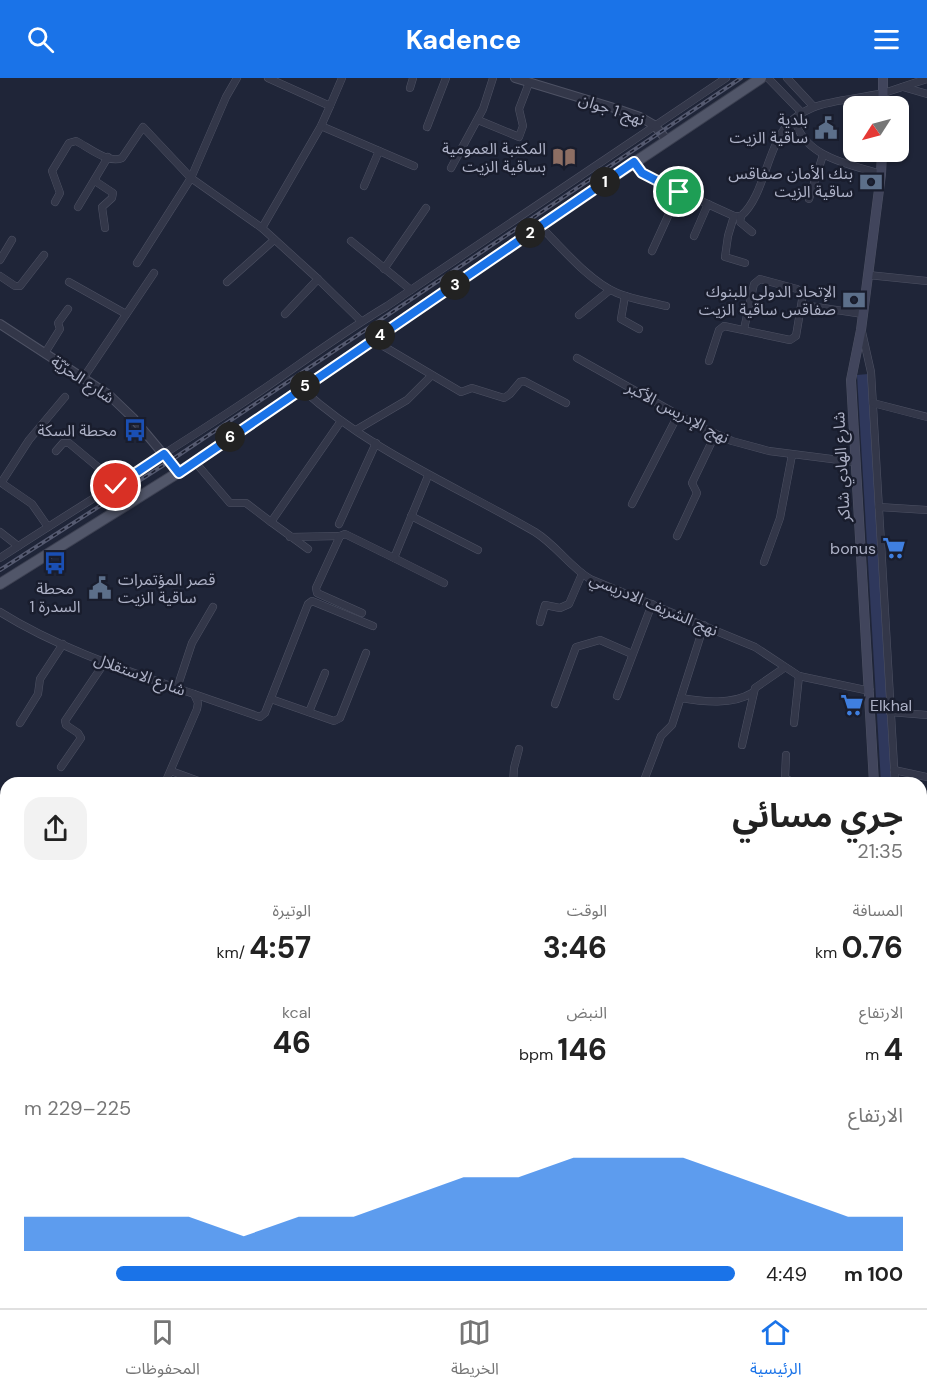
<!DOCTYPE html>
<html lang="ar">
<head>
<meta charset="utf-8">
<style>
  body { margin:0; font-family:"DM Sans","Noto Sans Arabic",sans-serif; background:#f2f2f2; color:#222; direction:rtl; height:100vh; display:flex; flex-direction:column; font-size:22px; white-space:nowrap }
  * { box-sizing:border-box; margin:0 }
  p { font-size:20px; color:#767676 }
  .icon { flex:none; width:33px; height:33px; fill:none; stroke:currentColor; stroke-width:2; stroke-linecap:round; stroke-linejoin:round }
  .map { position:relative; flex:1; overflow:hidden; direction:ltr }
  .sheet { position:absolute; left:0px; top:699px; width:927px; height:531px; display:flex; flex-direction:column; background:#fff; border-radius:18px 18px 0 0; box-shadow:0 2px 4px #0004; direction:rtl }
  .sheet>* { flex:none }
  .needle { width:39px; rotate:234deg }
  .fabs { position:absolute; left:843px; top:18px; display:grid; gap:12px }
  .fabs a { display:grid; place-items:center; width:66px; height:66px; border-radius:12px; background:#fff; box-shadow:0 2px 4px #0004; font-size:30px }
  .pin { position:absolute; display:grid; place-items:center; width:51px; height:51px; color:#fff; margin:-26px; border:3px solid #fff; border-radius:50%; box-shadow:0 2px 6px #0007 }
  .km { position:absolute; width:30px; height:30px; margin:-15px; border-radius:50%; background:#222; color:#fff; font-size:16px; line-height:30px; text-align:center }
  .round { display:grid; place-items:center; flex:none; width:63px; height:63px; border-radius:18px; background:#f2f2f2 }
  .summary { display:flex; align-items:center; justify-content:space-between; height:102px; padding:0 24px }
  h1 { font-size:33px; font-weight:700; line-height:45px }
  .metrics { display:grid; grid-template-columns:repeat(3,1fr); gap:9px; height:102px; padding:6px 24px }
  .metrics div { display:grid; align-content:center }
  .metrics b { font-size:30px; font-weight:700 }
  .metrics small { font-size:16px; font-weight:400 }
  .metrics p { font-size:16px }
  .chart { height:168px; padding:12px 24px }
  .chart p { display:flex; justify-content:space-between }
  .chart svg { width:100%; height:108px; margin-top:6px; fill:#1a73e8; opacity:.7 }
  ul { padding:0 24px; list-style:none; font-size:20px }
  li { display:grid; grid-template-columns:96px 72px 1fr; align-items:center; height:45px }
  li i { height:15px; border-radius:8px; background:#1a73e8 }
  header { display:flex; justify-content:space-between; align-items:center; height:78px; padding:0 24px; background:#1a73e8; color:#fff; font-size:27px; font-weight:700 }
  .tab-bar { display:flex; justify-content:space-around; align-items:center; height:84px; border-top:2px solid #e0e0e0; background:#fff; font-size:16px; color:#767676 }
  .tab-bar a { display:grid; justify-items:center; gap:3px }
  .tab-bar .current { color:#1a73e8 }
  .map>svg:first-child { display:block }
  .water { fill:#2f385c }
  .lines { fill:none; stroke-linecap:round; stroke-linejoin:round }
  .minor-casing { stroke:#4e5264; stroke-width:8 }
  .tertiary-casing { stroke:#4e5264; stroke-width:10 }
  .secondary-casing { stroke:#4e5264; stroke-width:10 }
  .primary-casing { stroke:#3d4152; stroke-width:12 }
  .minor { stroke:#333749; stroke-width:7 }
  .tertiary { stroke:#333749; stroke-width:8 }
  .secondary { stroke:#41455c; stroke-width:9 }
  .primary { stroke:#515669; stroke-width:10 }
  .rail-casing { stroke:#555a70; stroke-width:4 }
  .rail { stroke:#191d2d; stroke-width:1.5; stroke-dasharray:4.5; stroke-linecap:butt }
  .route-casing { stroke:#fff; stroke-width:12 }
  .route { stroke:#1a73e8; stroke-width:8 }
  .labels { text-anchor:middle; stroke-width:5; stroke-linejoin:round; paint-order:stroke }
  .street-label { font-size:16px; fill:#adb1c6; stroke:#191d2d }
  .poi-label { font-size:16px; fill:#adb1c6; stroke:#191d2d; text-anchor:end }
</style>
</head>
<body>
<header><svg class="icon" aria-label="menu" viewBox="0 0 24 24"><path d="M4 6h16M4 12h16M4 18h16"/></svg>Kadence<svg class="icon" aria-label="search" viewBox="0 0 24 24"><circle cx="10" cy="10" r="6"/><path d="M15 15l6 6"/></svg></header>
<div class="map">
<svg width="927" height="1230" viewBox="0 0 927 1230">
  <rect width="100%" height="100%" fill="#1f2538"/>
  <!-- water -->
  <path class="water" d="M868 296 893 705H881L857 297Z"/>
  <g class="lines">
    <!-- minor casing -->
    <g class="minor-casing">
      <g id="minor">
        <path d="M768 0 802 35"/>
        <path d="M787 0 813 28"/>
        <path d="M903 9 927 16"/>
        <path d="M410 10 413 0"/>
        <path d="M330 28 342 0"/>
        <path d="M795 41C803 79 849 86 881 96"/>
        <path d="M478 42 519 59 523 48 519 31 529 5"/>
        <path d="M321 48 414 88"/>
        <path d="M427 49 446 0"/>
        <path d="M634 84 639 93 646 98 734 138H741C762 120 766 80 781 56 802 20 847 24 883 15 898 11 912 5 927 1"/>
        <path d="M451 90 483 31 493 0"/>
        <path d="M95 103 113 115 112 120 102 129 105 150"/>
        <path d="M364 108 379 73"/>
        <path d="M809 121 823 77"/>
        <path d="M55 124 60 115 52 93 69 65 76 63C88 69 108 86 122 80L143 49 191 100 262 150 318 201 361 243"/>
        <path d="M78 129 108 79"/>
        <path d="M734 138 728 158 725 179 745 185"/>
        <path d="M741 138 740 144 752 154"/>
        <path d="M540 148C562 170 589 203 617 215 631 221 650 224 666 228"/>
        <path d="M262 150 321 48 330 28 268 0"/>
        <path d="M694 158 708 126"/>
        <path d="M351 163 411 212"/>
        <path d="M652 173 679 114"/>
        <path d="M0 182 12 162"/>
        <path d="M137 185 191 100 226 19 237 0"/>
        <path d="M384 191 426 130"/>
        <path d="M868 197 927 203"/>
        <path d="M0 198 15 208H20L44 177"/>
        <path d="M69 204 126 236"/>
        <path d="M227 204 274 162"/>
        <path d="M625 218 621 241 639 251"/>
        <path d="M803 227 863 236"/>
        <path d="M285 236 318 201"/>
        <path d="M579 237 610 212"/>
        <path d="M862 254 871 294 895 705"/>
        <path d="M373 262 461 314 472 310 504 320 510 316 520 304 524 303 566 325"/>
        <path d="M45 275 60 251 58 245 68 231"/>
        <path d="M577 280 698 348 732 363 769 373 855 384"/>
        <path d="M709 283 719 252 724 248 790 262 796 258 803 216 797 211 760 201 754 206 744 251"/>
        <path d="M84 299 154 195"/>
        <path d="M302 311C370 373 456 408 535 454 556 467 569 488 590 501L755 569 799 598 870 613"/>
        <path d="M873 325 927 339"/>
        <path d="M356 352 407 322 431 298"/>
        <path d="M56 373 63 365H69L99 390 116 408"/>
        <path d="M195 384 230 425H246L271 444"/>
        <path d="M428 398 394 480 444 505"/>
        <path d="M632 426 678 337"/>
        <path d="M879 429 927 432"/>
        <path d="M411 438 478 472"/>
        <path d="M339 446 376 365"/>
        <path d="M48 449 32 426 3 406V402L29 362 65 319"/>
        <path d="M0 454 18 468"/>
        <path d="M677 458 697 415 692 405 715 357"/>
        <path d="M290 459 340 458"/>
        <path d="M308 471 271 444 341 343"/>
        <path d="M0 480C78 429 158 381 235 330 286 297 335 259 387 228L726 0"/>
        <path d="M764 484 780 440 792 377"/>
        <path d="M0 534C59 571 128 593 194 616L198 625 197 631 165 705"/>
        <path d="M362 535 317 515 316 510 340 458 345 456 394 480"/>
        <path d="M540 544 545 527 560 530 569 526 582 496"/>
        <path d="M177 610 192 565 213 529"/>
        <path d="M194 616 260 639 265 635 308 526 312 523 373 548"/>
        <path d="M617 618 652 526"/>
        <path d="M681 620C704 624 732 627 752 615"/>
        <path d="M271 621 334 643 340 640 366 575"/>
        <path d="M555 626 576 569 600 562 632 576"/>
        <path d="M309 634 325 595"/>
        <path d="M890 634 927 637"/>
        <path d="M20 645 38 616 40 601 63 566"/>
        <path d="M794 645 799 598"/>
        <path d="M742 667 755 610 784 590"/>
        <path d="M786 677 785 700 790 703 799 705"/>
        <path d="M61 689 81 660 78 655 66 647 65 643 105 584"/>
        <path d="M894 692 927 699"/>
        <path d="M171 693 204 705"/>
        <path d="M702 703 711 705"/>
        <path d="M513 705 514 690 519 671"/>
        <path d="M643 705 661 658 672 647 704 547"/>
        <path d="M0 758 1 759"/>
        <path d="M921 764 927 766"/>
        <path d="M921 802H927"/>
        <path d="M0 875 6 878"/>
        <path d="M921 942H927"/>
        <path d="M0 985 6 988"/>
        <path d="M921 994 927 1004"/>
        <path d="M921 1028 927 1022"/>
        <path d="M6 1051V1058"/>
        <path d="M0 1140 6 1142"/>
        <path d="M359 1224 380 1230"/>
        <path d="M795 1224 810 1230"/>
        <path d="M821 1224 834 1230"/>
        <path d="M311 1230 313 1224"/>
        <path d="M677 1230 678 1228"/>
      </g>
    </g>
    <!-- tertiary casing -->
    <g class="tertiary-casing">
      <g id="tertiary">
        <path d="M515 0 614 30 640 39 654 47 667 62"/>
        <path d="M0 246 109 317 133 340 179 395"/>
      </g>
    </g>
    <!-- secondary casing -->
    <g class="secondary-casing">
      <g id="secondary">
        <path d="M883 0V28"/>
        <path d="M874 705 851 302 861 252 881 96 882 74"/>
        <path d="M814 1230 816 1224"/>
      </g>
    </g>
    <!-- primary casing -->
    <g class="primary-casing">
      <path id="primary" d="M0 506 195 384 601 107 761 0"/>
    </g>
    <!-- minor -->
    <use href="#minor" class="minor"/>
    <!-- tertiary -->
    <use href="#tertiary" class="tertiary"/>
    <!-- secondary -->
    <use href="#secondary" class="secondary"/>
    <!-- primary -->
    <use href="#primary" class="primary"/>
    <!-- rail casing -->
    <g class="rail-casing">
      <path id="rail" d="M0 492 170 383 741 0"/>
    </g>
    <!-- rail -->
    <use href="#rail" class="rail"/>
  </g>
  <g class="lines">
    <!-- route casing -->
    <g class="route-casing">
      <path id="route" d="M116 408 164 376 179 395 634 84 642 95 679 114"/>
    </g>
    <!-- route -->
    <use href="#route" class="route"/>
  </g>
  <!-- icons -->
  <defs>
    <g id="civic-bare" transform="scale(1.8)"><path d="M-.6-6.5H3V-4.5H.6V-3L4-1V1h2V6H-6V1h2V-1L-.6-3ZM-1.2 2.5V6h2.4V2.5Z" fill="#5c6f8a" stroke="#191d2d" stroke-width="2.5" paint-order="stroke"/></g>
    <g id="library-bare" transform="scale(1.8)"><path d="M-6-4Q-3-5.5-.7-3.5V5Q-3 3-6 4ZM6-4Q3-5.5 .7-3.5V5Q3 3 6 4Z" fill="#8d6e63" stroke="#191d2d" stroke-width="2.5" paint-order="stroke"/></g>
    <g id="bank-bare" transform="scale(1.8)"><path d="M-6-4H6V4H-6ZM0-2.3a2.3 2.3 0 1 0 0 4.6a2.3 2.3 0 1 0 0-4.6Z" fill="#5c6f8a" stroke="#191d2d" stroke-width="2.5" paint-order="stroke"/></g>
    <g id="bus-bare" transform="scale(1.8)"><path d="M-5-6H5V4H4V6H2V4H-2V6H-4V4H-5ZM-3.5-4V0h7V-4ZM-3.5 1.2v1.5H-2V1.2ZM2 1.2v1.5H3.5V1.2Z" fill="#1a4fb4" stroke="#191d2d" stroke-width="2.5" paint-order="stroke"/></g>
    <g id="supermarket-bare" transform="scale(1.8)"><path d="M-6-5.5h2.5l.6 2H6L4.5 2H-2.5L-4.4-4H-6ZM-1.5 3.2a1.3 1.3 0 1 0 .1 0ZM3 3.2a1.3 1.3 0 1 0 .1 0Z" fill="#3f7fe0" stroke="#191d2d" stroke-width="2.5" paint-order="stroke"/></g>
  </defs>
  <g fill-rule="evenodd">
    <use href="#civic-bare" x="826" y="50"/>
    <use href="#library-bare" x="564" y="79"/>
    <use href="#bank-bare" x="871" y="104"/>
    <use href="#bank-bare" x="854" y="222"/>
    <use href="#bus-bare" x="135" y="352"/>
    <use href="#supermarket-bare" x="894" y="470"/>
    <use href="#bus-bare" x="55" y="485"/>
    <use href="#civic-bare" x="100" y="510"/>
    <use href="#supermarket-bare" x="852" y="627"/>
  </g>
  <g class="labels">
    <!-- street labels -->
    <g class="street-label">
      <text transform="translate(612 31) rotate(19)" y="6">نهج 1 جوان</text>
      <text transform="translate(83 301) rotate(34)" y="6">شارع الحرّيّة</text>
      <text transform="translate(678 334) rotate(28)" y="6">نهج الإدريس الأكبر</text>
      <text transform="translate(841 389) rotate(-93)" y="6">شارع الهادي شاكر</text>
      <text transform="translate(654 526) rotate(23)" y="6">نهج الشريف الادريسي</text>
      <text transform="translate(140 596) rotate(20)" y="6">شارع الاستقلال</text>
    </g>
    <!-- poi labels -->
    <g class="poi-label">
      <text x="808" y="47">بلدية<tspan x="808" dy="18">ساقية الزيت</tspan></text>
      <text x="546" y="76">المكتبة العمومية<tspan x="546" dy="18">بساقية الزيت</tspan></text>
      <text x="853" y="101">بنك الأمان صفاقس<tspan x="853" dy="18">ساقية الزيت</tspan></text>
      <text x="836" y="219">الإتحاد الدولي للبنوك<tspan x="836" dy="18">صفاقس ساقية الزيت</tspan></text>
      <text x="117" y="358">محطة السكة</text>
      <text x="876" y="476">bonus</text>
      <text x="118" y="507" text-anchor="start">قصر المؤتمرات<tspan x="118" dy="18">ساقية الزيت</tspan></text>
      <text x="55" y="516" text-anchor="middle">محطة<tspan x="55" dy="18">السدرة 1</tspan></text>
      <text x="870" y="633" text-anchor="start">Elkhal</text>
    </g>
  </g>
</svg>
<div class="fabs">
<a><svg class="needle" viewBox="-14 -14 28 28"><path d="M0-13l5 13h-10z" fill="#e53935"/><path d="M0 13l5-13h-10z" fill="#767676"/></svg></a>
</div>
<div class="pin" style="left:679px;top:114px;background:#1e9e55"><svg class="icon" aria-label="arrive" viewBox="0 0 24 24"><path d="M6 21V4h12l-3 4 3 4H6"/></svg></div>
<div class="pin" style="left:116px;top:408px;background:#d93025"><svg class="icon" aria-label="check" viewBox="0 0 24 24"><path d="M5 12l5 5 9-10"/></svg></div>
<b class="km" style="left:605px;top:104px">1</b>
<b class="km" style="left:530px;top:155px">2</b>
<b class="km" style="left:455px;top:207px">3</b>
<b class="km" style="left:380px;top:257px">4</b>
<b class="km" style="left:305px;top:308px">5</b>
<b class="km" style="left:230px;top:359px">6</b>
<section class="sheet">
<div class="summary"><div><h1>جري مسائي</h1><p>21:35</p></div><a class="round"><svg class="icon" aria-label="share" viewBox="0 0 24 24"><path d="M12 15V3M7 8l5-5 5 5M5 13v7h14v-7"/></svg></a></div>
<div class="metrics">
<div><p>المسافة</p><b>0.76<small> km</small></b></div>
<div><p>الوقت</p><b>3:46</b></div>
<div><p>الوتيرة</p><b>4:57<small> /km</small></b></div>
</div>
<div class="metrics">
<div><p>الارتفاع</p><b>4<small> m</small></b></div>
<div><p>النبض</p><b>146<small> bpm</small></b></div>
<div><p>kcal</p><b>46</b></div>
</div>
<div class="chart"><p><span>الارتفاع</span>225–229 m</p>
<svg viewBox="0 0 160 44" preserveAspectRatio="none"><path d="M0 44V30L10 30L20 30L30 30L40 38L50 30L60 30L70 22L80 14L90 14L100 6L110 6L120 6L130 14L140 22L150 30L160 30V44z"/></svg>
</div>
<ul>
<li><b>100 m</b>4:49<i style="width:87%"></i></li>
</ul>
</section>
</div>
<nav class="tab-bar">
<a class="current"><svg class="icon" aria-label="home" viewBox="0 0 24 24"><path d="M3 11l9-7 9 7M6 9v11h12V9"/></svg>الرئيسية</a>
<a><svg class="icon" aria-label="map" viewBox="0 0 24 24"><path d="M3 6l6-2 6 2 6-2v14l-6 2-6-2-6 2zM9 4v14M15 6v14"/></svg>الخريطة</a>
<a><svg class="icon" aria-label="saved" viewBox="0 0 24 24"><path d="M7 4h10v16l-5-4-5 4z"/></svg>المحفوظات</a>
</nav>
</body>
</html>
